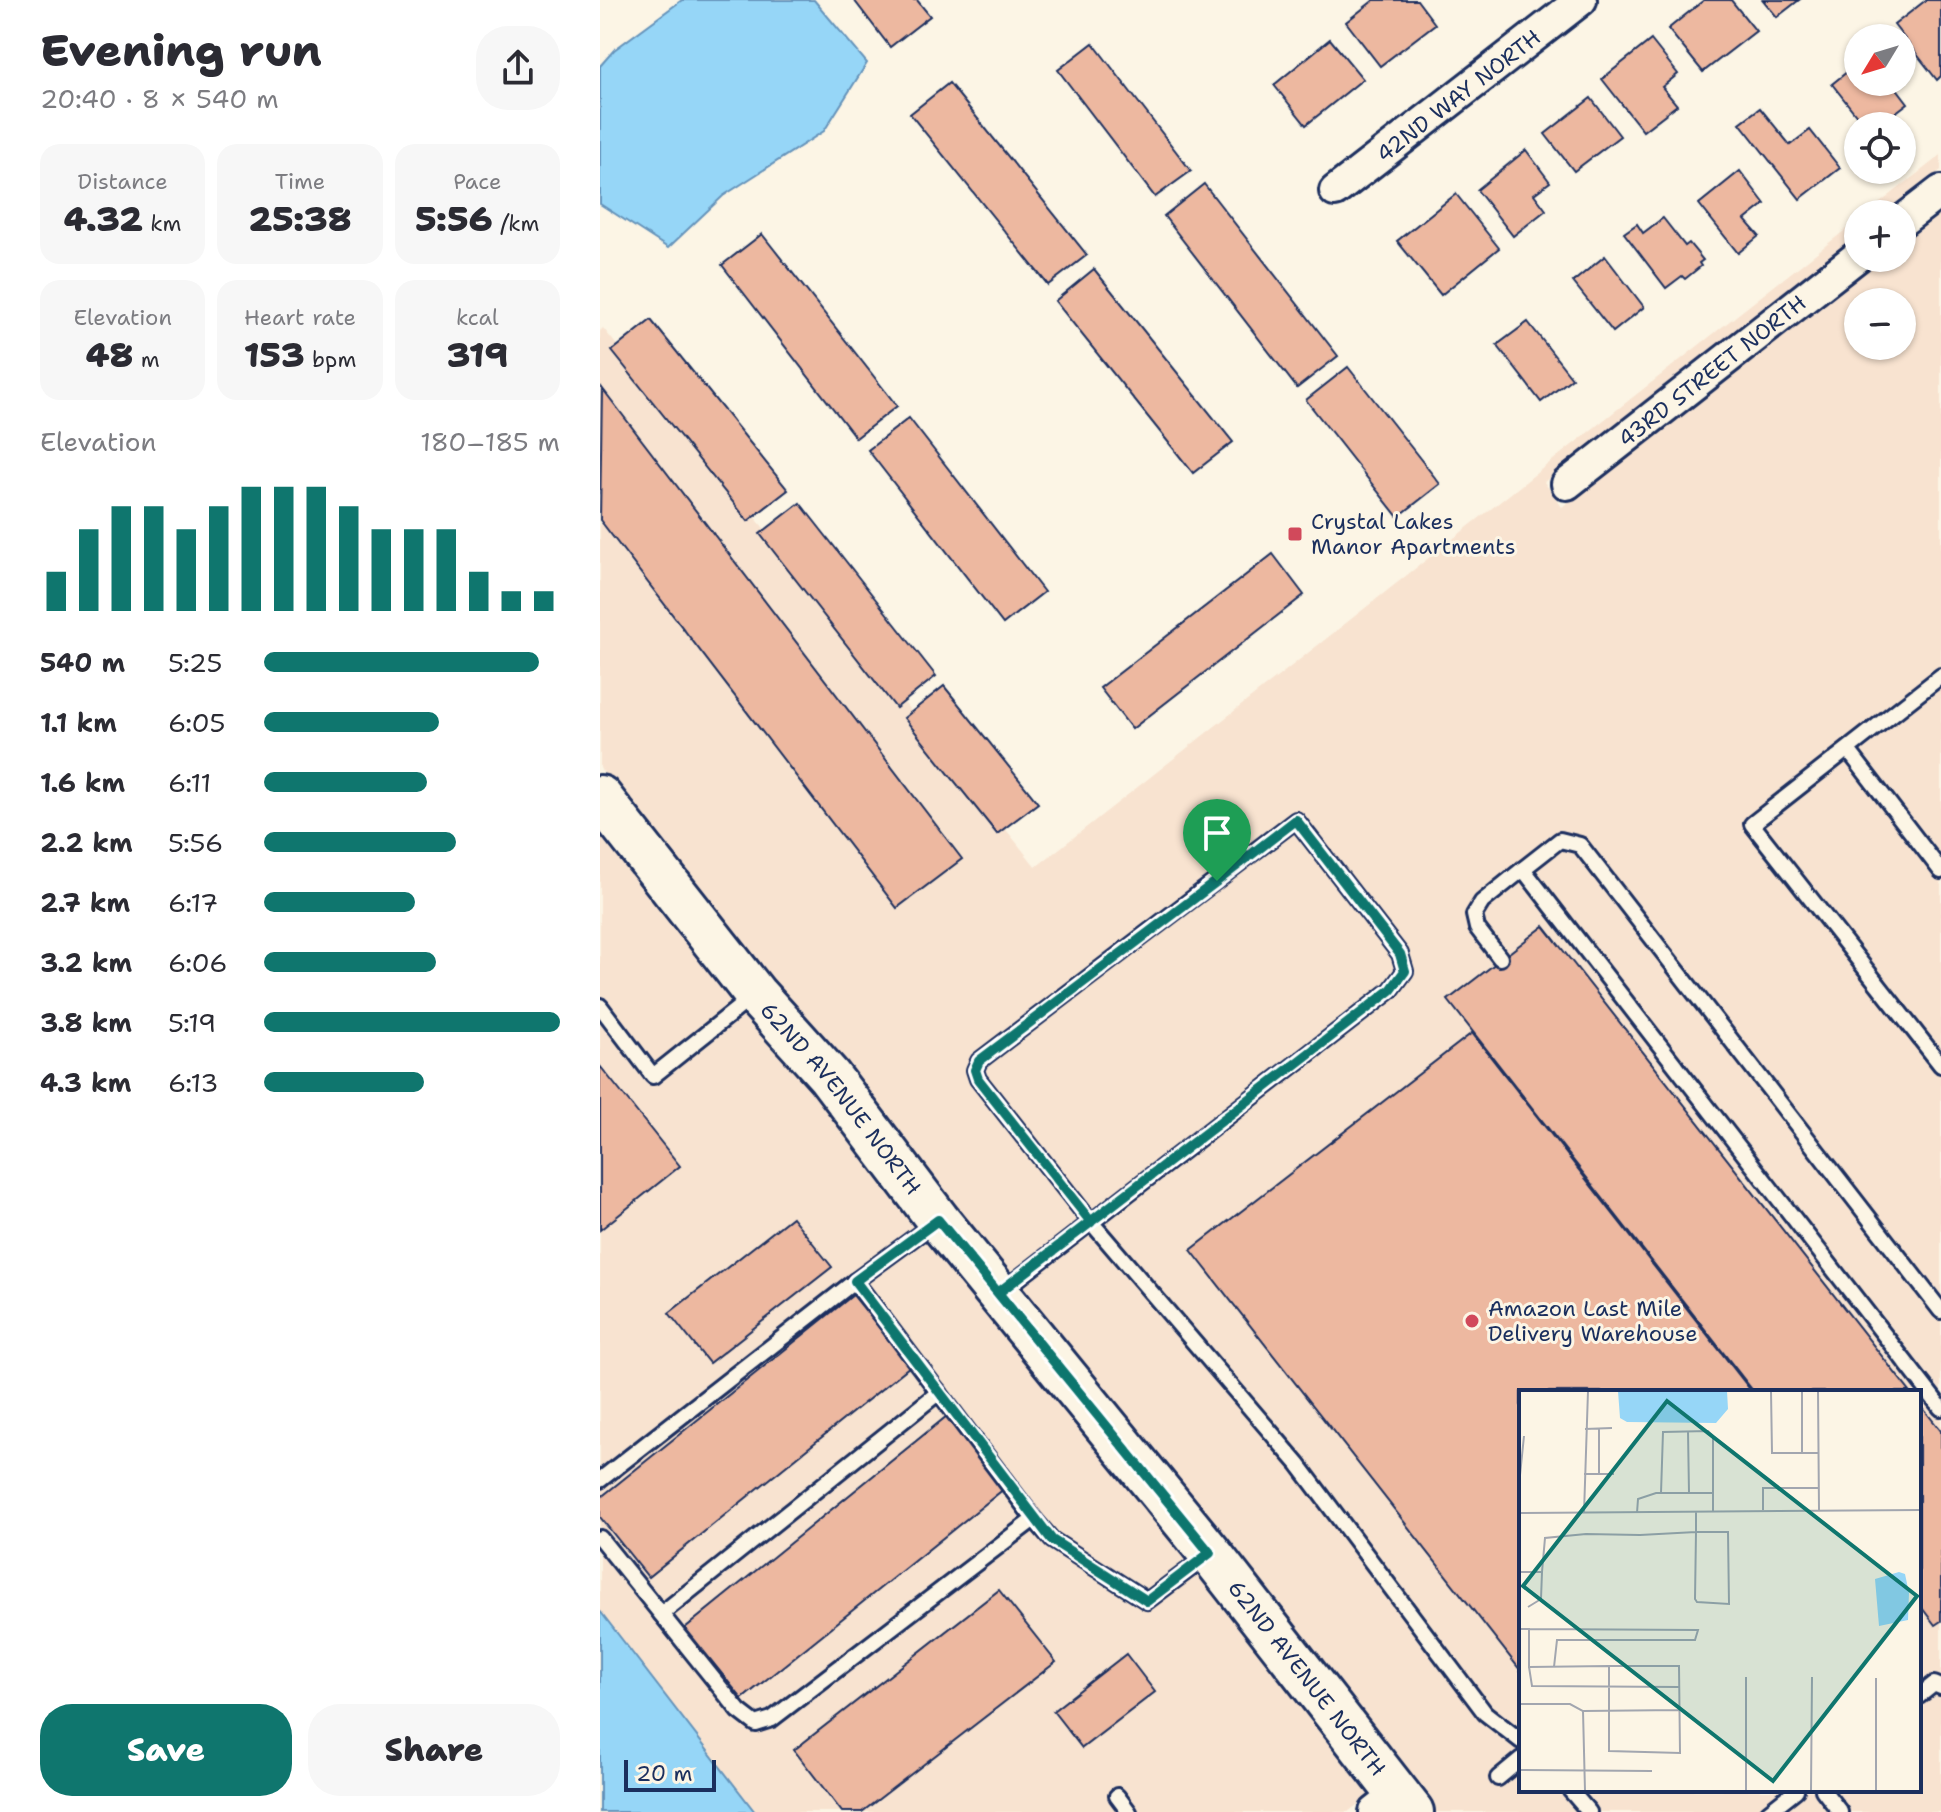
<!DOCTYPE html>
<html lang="en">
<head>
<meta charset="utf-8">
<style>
  body { margin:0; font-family:"Shantell Sans",sans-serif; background:#f7f7f7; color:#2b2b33; height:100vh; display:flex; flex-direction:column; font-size:30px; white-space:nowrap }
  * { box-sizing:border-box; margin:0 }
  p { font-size:26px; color:#7c7c81 }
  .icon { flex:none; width:44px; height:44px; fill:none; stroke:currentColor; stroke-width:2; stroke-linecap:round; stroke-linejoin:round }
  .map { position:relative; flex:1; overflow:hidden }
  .drawer { display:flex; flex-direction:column; background:#fff; width:600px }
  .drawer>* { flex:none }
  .needle { width:52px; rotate:232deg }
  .tools { position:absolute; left:1244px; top:24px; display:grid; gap:16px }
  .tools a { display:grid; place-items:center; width:72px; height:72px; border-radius:50%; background:#fff; box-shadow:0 2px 6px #0004; font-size:40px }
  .scale { position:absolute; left:24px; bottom:20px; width:92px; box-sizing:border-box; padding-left:8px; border:4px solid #1b2f5e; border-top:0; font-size:22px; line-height:28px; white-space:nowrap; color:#1b2f5e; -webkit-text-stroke:6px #fcf5e5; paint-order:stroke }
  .pin { position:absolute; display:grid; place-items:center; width:68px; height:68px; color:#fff; margin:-82px -34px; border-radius:50% 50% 50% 0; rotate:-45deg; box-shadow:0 0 8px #0007 }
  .pin .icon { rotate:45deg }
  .round { display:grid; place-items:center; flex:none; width:84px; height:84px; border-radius:32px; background:#f7f7f7 }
  .overview { display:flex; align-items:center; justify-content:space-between; height:136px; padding:0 40px }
  h1 { font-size:44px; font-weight:800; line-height:60px }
  .stats { display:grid; grid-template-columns:repeat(3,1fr); gap:12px; height:136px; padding:8px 40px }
  .stats div { display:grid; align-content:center; border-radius:20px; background:#f7f7f7; text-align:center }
  .stats b { font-size:34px; font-weight:800 }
  .stats small { font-size:22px; font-weight:400 }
  .stats p { font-size:22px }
  .chart { height:224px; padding:16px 40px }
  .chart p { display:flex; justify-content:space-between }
  .chart svg { width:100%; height:144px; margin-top:8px; stroke:#0f766e; stroke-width:6 }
  .primary-button { display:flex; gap:16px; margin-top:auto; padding:16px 40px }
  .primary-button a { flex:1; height:92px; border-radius:32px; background:#0f766e; color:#fff; font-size:32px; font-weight:800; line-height:92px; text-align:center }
  .primary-button a+a { background:#f7f7f7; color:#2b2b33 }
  ul { padding:0 40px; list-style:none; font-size:26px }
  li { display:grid; grid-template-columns:128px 96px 1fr; align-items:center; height:60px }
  li i { height:20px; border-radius:10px; background:#0f766e }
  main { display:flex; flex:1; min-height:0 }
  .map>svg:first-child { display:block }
  .built { fill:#f8e3d0; fill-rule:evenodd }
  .water { fill:#96d6f7; stroke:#6593ba; stroke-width:2 }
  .building { fill:#edb8a0; stroke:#1b2f5e; stroke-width:2 }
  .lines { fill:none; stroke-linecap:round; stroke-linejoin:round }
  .lane-casing { stroke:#1b2f5e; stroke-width:20 }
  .street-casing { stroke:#1b2f5e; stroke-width:36 }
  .secondary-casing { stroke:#1b2f5e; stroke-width:48 }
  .lane { stroke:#fcf5e5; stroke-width:14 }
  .street { stroke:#fcf5e5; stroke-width:30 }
  .secondary { stroke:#fcf5e5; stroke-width:42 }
  .route-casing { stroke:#fff; stroke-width:16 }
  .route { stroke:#0f766e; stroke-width:10 }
  .poi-dot { fill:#d1495b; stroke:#fcf5e5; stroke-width:3 }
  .labels { text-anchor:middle; stroke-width:6; stroke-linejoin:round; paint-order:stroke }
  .street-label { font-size:22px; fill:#1b2f5e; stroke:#fcf5e5 }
  .poi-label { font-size:22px; fill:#1b2f5e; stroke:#fcf5e5; text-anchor:start }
  .inset-road { fill:none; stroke:#a2a6af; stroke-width:2 }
  .view { fill:#0f766e; fill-opacity:0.15; stroke:#0f766e; stroke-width:4 }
  .inset-edge { fill:none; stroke:#1b2f5e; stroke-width:4 }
</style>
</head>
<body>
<main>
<section class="drawer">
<div class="overview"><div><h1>Evening run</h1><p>20:40 · 8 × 540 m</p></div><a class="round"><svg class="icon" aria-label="share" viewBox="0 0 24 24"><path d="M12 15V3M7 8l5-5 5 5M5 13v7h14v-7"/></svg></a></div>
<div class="stats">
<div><p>Distance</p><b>4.32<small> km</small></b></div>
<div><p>Time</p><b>25:38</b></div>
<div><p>Pace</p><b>5:56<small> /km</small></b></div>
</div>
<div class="stats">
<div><p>Elevation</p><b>48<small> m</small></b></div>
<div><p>Heart rate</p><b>153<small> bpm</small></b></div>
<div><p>kcal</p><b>319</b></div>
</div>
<div class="chart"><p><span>Elevation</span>180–185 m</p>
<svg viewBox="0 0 160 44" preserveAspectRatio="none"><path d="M5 44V32M15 44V19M25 44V12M35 44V12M45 44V19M55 44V12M65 44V6M75 44V6M85 44V6M95 44V12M105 44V19M115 44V19M125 44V19M135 44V32M145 44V38M155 44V38"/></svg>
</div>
<ul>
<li><b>540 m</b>5:25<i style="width:93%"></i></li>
<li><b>1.1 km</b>6:05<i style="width:59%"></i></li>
<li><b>1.6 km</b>6:11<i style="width:55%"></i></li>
<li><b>2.2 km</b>5:56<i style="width:65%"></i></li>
<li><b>2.7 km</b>6:17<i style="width:51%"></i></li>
<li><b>3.2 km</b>6:06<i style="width:58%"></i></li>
<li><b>3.8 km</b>5:19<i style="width:100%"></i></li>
<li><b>4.3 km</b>6:13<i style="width:54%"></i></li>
</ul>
<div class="primary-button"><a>Save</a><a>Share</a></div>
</section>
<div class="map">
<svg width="1341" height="1812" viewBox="0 0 1341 1812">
  <rect width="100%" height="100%" fill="#fcf5e5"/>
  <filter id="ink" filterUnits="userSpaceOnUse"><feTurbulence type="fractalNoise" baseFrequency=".0125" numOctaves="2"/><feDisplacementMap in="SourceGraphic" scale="16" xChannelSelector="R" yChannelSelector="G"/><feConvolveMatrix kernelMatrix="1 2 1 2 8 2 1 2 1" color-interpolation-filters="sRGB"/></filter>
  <g filter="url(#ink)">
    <!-- built -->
    <g class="built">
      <path d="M1341 155V170L1285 214H1266Z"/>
      <path d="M1341 211V1812H835L624 1542 169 983 0 768V331L3 328 436 867 1258 220V235L944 482 962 507 1281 258H1302V241ZM1258 302H1302V346H1258ZM921 1392H1319V1790H921Z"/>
      <path d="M0 826 215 1087 774 1792 748 1812H155L0 1611Z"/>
    </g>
    <!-- water -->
    <g class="water">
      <path d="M82 0H214L267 63 224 131 123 196 68 248 0 204V66L14 50Z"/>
      <path d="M0 1611 155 1812H0Z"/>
    </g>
    <!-- building -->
    <g class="building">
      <path d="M254 0H317L330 16 290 47Z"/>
      <path d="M774 0H817L835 24 780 66 746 22Z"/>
      <path d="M1104 0H1131L1156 31 1103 72 1068 29Z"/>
      <path d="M1163 0H1199L1177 17Z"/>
      <path d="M1326 0H1341V76L1337 80 1294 25Z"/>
      <path d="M730 39 763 79 706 125 674 85Z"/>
      <path d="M1051 40 1078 74 1062 87 1077 105 1043 131 1002 79Z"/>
      <path d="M493 43 591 171 555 197 458 70Z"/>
      <path d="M1258 63V82H1292L1308 103 1278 126H1265L1232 84Z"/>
      <path d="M349 83 487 255 448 285 310 114Z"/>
      <path d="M991 98 1020 136 974 171 945 134Z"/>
      <path d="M1160 108 1190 145 1210 130 1240 168 1200 199 1140 123Z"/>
      <path d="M926 150 950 182 934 194 946 210 913 236 877 190Z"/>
      <path d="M1140 171 1165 204 1145 220 1159 236 1138 253 1099 204Z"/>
      <path d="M604 184 738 356 697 388 564 216Z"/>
      <path d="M856 194 899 248 841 295 797 241Z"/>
      <path d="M1063 218 1085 246 1089 243 1103 260 1099 263 1101 266 1085 279 1082 276 1066 288 1024 233 1037 224 1043 233Z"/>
      <path d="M162 234 297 406 256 438 122 265Z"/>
      <path d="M1005 256 1044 307 1013 332 973 282Z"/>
      <path d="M494 269 633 442 593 473 455 301Z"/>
      <path d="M51 320 188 490 148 521 12 351Z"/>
      <path d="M928 322 972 378 941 402 897 345Z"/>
      <path d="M748 367 840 484 798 517 706 400Z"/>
      <path d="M2 388 362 859 297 908 0 520Z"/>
      <path d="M309 418 444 592 403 624 268 450Z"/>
      <path d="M200 503 336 676 296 708 160 534Z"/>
      <path d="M673 554 704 595 532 729 500 688Z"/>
      <path d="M344 686 438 803 397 834 304 718Z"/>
      <path d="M944 926 1310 1392H1154L848 1000Z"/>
      <path d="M872 1033 1152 1392H921V1671L591 1250Z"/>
      <path d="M0 1066 80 1166 0 1230Z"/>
      <path d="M192 1217 232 1267 109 1363 69 1313Z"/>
      <path d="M253 1295 310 1366 48 1577 0 1517V1498Z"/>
      <path d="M1319 1403 1341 1431V1621L1335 1625 1319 1604Z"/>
      <path d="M347 1416 405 1488 142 1699 85 1628Z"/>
      <path d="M399 1590 456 1662 262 1812H242L194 1750Z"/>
      <path d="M526 1654 555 1692 482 1748 453 1711Z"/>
    </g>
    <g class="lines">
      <!-- lane casing -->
      <g class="lane-casing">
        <g id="lane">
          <path d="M1341 676 1152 824 1341 1065"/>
          <path d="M1248 750 1341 871"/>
          <path d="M900 958 877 928 874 915 882 902 923 869"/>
          <path d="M0 1006 53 1076 152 997"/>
          <path d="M337 1221 255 1281 434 1519 452 1540 547 1601 607 1556"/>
          <path d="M402 1291 791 990 805 971 800 954 696 820 379 1061 375 1070 378 1079 491 1222 698 1464 885 1713 921 1741"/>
          <path d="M1341 1311 980 845 960 840 923 869 1341 1408"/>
          <path d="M0 1480 255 1281"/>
          <path d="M0 1538 139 1711 156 1724 172 1719 434 1519"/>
          <path d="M61 1614 339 1392"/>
          <path d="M1319 1696 1334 1684 1341 1687"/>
          <path d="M898 1778 921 1759"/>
          <path d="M970 1790 989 1812"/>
          <path d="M1223 1790 1240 1812"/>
          <path d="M517 1796 529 1812"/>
          <path d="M1168 1812 1196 1790"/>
        </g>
      </g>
      <!-- street casing -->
      <g class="street-casing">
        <g id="street">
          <path id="s1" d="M735 191 981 0"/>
          <path d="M1302 221 1341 191"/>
          <path id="s2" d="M967 484 1258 256"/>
          <path d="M775 1812 798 1794"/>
        </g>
      </g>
      <!-- secondary casing -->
      <g class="secondary-casing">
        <g id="secondary">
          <path id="s3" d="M0 797 155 994 229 1076 338 1220 610 1553 812 1812"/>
        </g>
      </g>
      <!-- lane -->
      <use href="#lane" class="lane"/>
      <!-- street -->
      <use href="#street" class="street"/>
      <!-- secondary -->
      <use href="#secondary" class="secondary"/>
    </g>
  </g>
  <g class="lines" filter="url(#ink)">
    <!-- route casing -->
    <g class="route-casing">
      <path id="route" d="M617 881 379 1061 375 1070 378 1079 491 1222 398 1293 338 1220 255 1281 452 1540 547 1601 610 1553 398 1293C529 1193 660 1091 791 990L805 971 800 954 696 820 617 881"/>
    </g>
    <!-- route -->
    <use href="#route" class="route"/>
  </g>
  <!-- markers -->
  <g class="poi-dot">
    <rect x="687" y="526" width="16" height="16" rx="4"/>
    <circle cx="872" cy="1321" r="8"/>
  </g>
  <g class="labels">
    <!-- street labels -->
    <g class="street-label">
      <text dy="8" stroke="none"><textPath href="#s1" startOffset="156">42ND WAY NORTH</textPath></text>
      <text dy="8" stroke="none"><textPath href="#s2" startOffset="184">43RD STREET NORTH</textPath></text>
      <text dy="8" stroke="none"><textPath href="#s3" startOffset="386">62ND AVENUE NORTH</textPath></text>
      <text dy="8" stroke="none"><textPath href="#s3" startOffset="1130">62ND AVENUE NORTH</textPath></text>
    </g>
    <!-- poi labels -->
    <g class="poi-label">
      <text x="711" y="529">Crystal Lakes<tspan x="711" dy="25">Manor Apartments</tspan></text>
      <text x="888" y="1316">Amazon Last Mile<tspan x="888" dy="25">Delivery Warehouse</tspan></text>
    </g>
  </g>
  <!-- overview -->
  <g transform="translate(919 1390)">
    <rect width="402" height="402" fill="#fcf5e5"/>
    <path d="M99 1H208L209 19 197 33 108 32 101 28ZM380 182 386 184 390 203 389 230 360 236 356 189Z" fill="#96d6f7"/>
    <path class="inset-road" d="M252 1 253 63H299M283 1V63M299 1 300 120M66 39 93 38M169 41 170 103M65 84H95M80 84V39M0 95 5 46M142 103 144 42 189 41 194 46V103M244 120V98H300M0 123 402 120M65 123 69 1M118 123 119 109 137 103H194V121M0 182H23L26 148 67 144 121 145 177 142H209L210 214 178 212 176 209 177 142V122M9 217 22 209 23 182M0 239H10V277L90 276H160L161 363 90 361V276M10 239 179 240 176 250H38L35 277M10 277 13 296 160 297M227 287V401M357 288V401M0 314H51L64 321 66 401M64 321 161 320M0 380 133 381M292 401 293 287"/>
    <path class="view" d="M148 11 398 206 254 391 4 196Z"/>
    <rect width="402" height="402" class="inset-edge"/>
  </g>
</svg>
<div class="tools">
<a><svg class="needle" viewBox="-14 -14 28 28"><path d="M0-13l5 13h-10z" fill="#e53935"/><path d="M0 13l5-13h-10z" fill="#7c7c81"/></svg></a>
<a><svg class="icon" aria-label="locate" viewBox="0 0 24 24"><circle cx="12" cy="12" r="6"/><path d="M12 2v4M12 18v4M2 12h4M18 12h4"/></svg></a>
<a>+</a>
<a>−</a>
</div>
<div class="scale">20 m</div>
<div class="pin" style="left:617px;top:881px;background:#1e9e55"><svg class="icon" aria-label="arrive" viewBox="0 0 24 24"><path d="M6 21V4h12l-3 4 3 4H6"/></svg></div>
</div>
</main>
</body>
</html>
